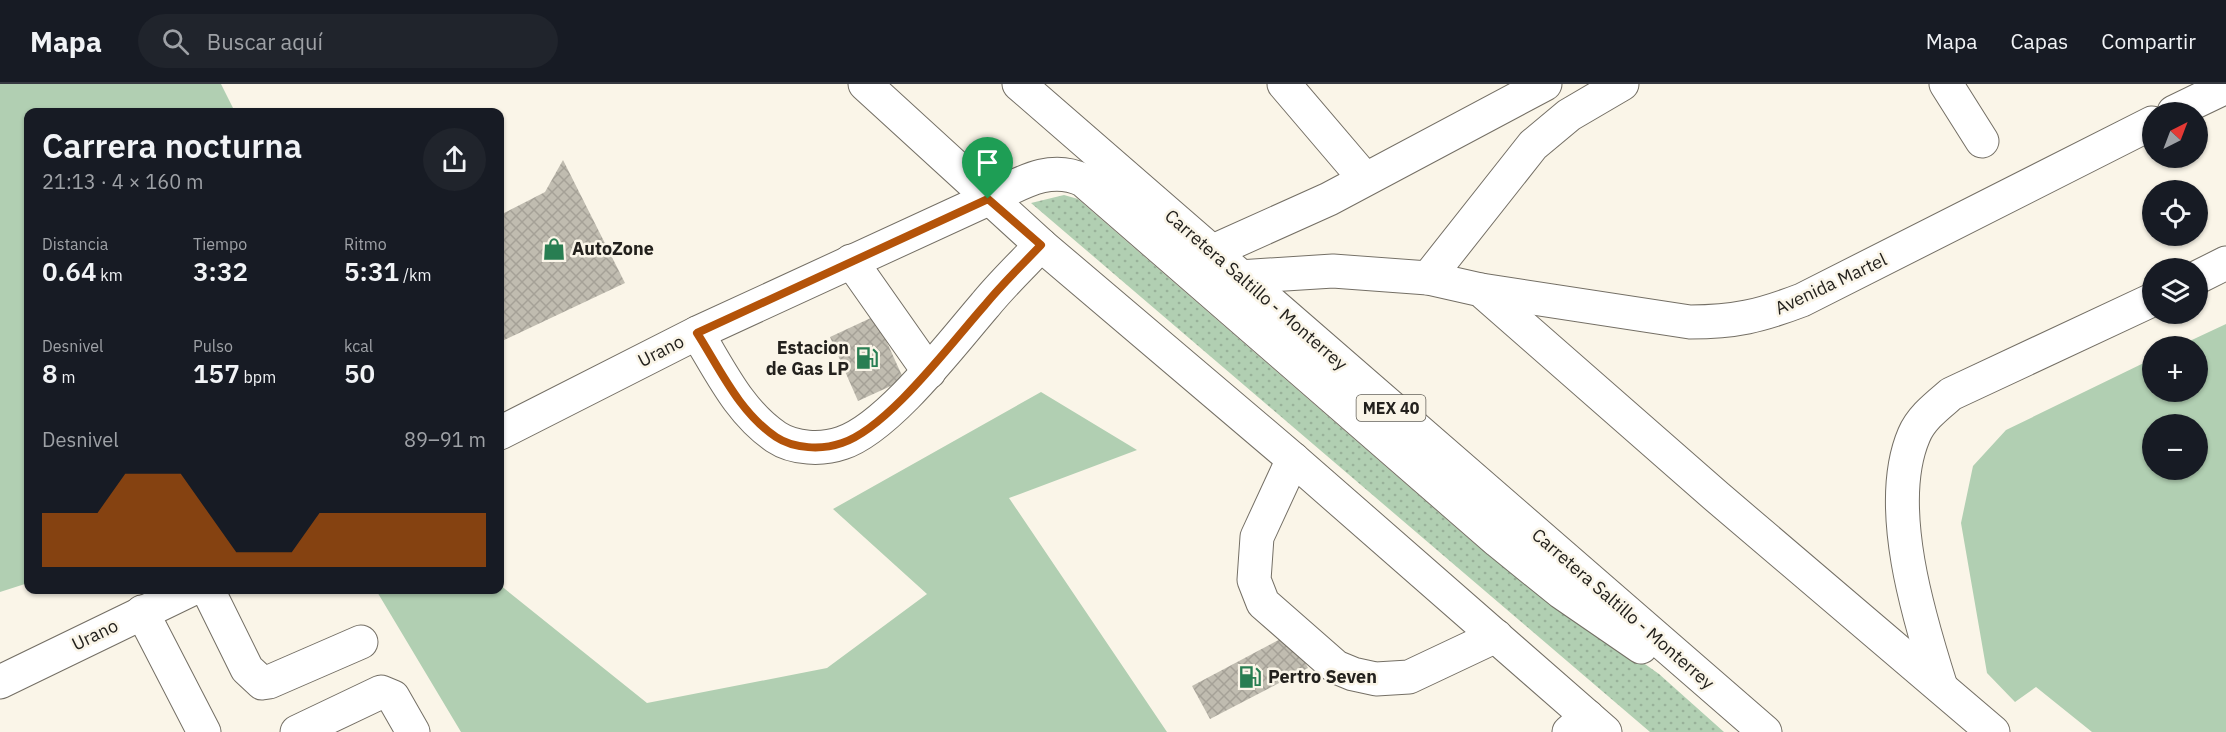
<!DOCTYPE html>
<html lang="es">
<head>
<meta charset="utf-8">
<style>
  body { margin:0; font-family:"IBM Plex Sans",sans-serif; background:#20242c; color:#f1f3f6; height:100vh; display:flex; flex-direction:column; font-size:22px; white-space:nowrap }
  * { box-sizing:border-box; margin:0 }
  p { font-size:20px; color:#9ea1a6 }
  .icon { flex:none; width:33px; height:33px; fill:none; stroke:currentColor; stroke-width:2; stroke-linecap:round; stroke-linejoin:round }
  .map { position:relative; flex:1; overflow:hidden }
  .sheet { position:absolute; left:24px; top:24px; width:480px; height:486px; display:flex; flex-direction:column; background:#171b24; border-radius:12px; box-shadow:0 2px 4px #0004 }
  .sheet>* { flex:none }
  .needle { width:39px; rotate:42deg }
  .controls { position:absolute; left:2142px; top:18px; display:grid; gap:12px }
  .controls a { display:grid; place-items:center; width:66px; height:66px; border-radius:50%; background:#171b24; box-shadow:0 2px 4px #0004; font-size:30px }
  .pin { position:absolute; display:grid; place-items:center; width:51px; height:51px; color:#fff; margin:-62px -26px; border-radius:50% 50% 50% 0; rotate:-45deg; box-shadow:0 0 6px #0007 }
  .pin .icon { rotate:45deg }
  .round { display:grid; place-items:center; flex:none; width:63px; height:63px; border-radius:32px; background:#20242c }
  .headline { display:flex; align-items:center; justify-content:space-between; height:102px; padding:0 18px }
  h1 { font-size:33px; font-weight:600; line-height:45px }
  .metrics { display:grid; grid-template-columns:repeat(3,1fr); gap:9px; height:102px; padding:6px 18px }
  .metrics div { display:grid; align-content:center }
  .metrics b { font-size:26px; font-weight:600 }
  .metrics small { font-size:16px; font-weight:400 }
  .metrics p { font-size:16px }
  .chart { height:168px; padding:12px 18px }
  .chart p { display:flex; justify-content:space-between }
  .chart svg { width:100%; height:108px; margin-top:6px; fill:#b45309; opacity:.7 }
  header { display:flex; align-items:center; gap:36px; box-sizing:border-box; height:84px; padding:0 30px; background:#171b24; border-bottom:2px solid #363941 }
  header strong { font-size:28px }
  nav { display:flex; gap:33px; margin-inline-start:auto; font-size:21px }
  .search { width:420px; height:54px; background:#20242c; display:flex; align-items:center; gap:15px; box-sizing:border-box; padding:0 21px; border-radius:33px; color:#9ea1a6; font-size:22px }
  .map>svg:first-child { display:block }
  .grass { fill:#b1cfb2; fill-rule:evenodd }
  .park { fill:url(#park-dots) }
  .building { fill:url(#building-cross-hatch) }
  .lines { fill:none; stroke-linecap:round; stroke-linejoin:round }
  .minor-casing { stroke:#746f65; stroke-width:35 }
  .major-casing { stroke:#746f65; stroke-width:35 }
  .minor { stroke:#fff; stroke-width:33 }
  .major { stroke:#fff; stroke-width:33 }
  .route-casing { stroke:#fff; stroke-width:12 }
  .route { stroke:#b45309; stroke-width:8 }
  .labels { text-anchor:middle; stroke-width:5; stroke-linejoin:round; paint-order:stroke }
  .shield { fill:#faf5e8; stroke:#64615a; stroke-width:1.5 }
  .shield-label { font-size:16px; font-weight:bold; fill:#23211d }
  .poi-label { font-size:18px; font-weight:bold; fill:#23211d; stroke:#faf5e8; text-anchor:start }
  .street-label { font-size:18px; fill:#23211d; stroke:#faf5e8 }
</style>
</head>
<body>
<header>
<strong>Mapa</strong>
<div class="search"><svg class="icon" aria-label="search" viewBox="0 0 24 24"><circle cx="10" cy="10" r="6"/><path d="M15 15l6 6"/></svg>Buscar aquí</div>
<nav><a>Mapa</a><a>Capas</a><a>Compartir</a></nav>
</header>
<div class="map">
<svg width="2226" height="648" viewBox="0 0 2226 648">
  <defs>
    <pattern id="park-dots" width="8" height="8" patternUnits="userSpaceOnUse" patternTransform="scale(1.5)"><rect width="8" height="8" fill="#b1cfb2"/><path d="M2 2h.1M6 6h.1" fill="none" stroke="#98b199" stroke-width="1.8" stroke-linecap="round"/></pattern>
    <pattern id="building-cross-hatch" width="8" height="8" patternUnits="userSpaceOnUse" patternTransform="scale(1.5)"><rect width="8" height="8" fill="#c0bcb0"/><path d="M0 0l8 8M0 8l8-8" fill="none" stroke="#a5a197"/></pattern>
  </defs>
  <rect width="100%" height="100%" fill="#faf5e8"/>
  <!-- grass -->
  <g class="grass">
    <path d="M0 0H221L235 28H28V499L0 508Z"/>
    <path d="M2226 240V648H2092L2036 603 2015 618 1987 589 1961 439 1973 382 2006 346 2152 275V308H2198V262H2179ZM2152 340H2198V386H2152Z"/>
    <path d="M1041 308 1137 366 1009 414 1167 648H461L376 506H500V501L647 619 827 584 927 510 833 425Z"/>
  </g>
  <!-- park -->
  <path class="park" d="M1064 111 1078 115 1475 460 1659 590 1724 648H1650L1031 119Z"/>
  <!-- building -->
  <g class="building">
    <path d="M563 76 625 199 500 258V131L545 108Z"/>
    <path d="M875 232 904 296 858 317 830 253Z"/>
    <path d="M1290 550 1308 584 1210 635 1192 602Z"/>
  </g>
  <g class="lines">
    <!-- minor casing -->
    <g class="minor-casing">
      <g id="minor">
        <path d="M1284 0 1365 95"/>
        <path d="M1946 0 1982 57"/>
        <path d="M2174 28 2226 3"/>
        <path d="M1211 168 1329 115 1545 0"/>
        <path d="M851 177 929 288"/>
        <path d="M2198 193 2226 179"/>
        <path d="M1428 194 1533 61 1569 31 1622 0"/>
        <path d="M1221 197 1239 193 1333 187 1428 194 1481 206 1716 412 1993 648"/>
        <path d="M1481 206 1690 238C1735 238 1760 232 1802 216L2152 39"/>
        <path d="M697 249C720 286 739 328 776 353 794 365 822 366 842 359 888 344 953 258 985 221 1002 200 1022 181 1041 161"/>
        <path d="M500 349 697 249 988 115"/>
        <path d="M1293 375 1257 453 1254 496 1263 519 1336 583 1353 590 1376 595 1409 593 1496 552"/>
        <path d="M208 506 247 585 262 599 269 598 361 558"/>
        <path d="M142 528 204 648"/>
        <path d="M0 598 190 506"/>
        <path d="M1941 603C1919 534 1884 421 1914 351 1921 334 1937 322 1951 310L2152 216"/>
        <path d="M297 648 381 608 393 613 413 648"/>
        <path d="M1569 648 1587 632"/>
      </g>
    </g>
    <!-- major casing -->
    <g class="major-casing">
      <g id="major">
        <path d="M865 0 1041 161 1293 375 1605 648"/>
        <path d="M1019 0 1765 648"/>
        <path d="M988 115C1020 100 1049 80 1083 96L1498 457 1561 508 1641 563"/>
      </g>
    </g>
    <!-- minor -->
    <use href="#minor" class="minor"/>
    <!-- major -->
    <use href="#major" class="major"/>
  </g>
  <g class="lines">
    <!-- route casing -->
    <g class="route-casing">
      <path id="route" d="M988 115 1041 161C1022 181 1002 200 985 221 952 258 888 344 842 359 822 366 794 365 776 353 739 328 720 285 697 249Z"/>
    </g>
    <!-- route -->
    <use href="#route" class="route"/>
  </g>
  <!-- icons -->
  <defs>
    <g id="shop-bare" transform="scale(1.8)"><path d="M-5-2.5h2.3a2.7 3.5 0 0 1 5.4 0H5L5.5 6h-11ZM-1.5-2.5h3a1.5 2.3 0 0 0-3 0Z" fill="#287e52" stroke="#faf5e8" stroke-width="2.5" paint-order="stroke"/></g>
    <g id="fuel-bare" transform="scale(1.8)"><path d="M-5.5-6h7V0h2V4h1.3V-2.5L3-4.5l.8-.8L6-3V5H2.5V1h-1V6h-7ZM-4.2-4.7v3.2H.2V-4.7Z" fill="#287e52" stroke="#faf5e8" stroke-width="2.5" paint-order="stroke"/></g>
  </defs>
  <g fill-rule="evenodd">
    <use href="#shop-bare" x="554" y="165"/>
    <use href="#fuel-bare" x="867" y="274"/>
    <use href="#fuel-bare" x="1250" y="593"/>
  </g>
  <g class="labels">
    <!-- shield labels -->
    <rect class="shield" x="1356.5" y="311" width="69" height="26" rx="4.5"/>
    <g class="shield-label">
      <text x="1391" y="330">MEX 40</text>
    </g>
    <!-- poi labels -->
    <g class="poi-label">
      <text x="572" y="171">AutoZone</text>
      <text x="849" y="270" text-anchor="end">Estacion<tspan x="849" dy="21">de Gas LP</tspan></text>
      <text x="1268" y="599">Pertro Seven</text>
    </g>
    <!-- street labels -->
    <g class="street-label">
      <text transform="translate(1831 200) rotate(-25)" y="6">Avenida Martel</text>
      <text transform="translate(1256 206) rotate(41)" y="6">Carretera Saltillo - Monterrey</text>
      <text transform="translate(661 267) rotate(-27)" y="6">Urano</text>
      <text transform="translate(1623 525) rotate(41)" y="6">Carretera Saltillo - Monterrey</text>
      <text transform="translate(95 551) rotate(-26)" y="6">Urano</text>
    </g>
  </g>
</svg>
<div class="controls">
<a><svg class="needle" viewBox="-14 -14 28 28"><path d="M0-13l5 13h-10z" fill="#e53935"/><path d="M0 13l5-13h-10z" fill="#9ea1a6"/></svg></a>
<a><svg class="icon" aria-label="locate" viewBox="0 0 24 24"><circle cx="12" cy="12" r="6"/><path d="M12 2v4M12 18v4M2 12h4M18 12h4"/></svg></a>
<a><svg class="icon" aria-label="layers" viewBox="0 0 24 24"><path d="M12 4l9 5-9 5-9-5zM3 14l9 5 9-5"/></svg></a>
<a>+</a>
<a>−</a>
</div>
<div class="pin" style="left:988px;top:115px;background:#1e9e55"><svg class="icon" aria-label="arrive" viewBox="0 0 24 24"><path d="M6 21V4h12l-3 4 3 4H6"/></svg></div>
<section class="sheet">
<div class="headline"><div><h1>Carrera nocturna</h1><p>21:13 · 4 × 160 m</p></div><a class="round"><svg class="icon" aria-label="share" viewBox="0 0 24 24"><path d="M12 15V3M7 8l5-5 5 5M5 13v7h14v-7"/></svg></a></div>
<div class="metrics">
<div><p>Distancia</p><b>0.64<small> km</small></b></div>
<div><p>Tiempo</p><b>3:32</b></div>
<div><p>Ritmo</p><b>5:31<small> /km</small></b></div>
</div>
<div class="metrics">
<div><p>Desnivel</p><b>8<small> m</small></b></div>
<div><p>Pulso</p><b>157<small> bpm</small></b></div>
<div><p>kcal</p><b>50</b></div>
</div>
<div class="chart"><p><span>Desnivel</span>89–91 m</p>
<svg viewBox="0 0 160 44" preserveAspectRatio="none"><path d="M0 44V22L10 22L20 22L30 6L40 6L50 6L60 22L70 38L80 38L90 38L100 22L110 22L120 22L130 22L140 22L150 22L160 22V44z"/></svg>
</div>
</section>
</div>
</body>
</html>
